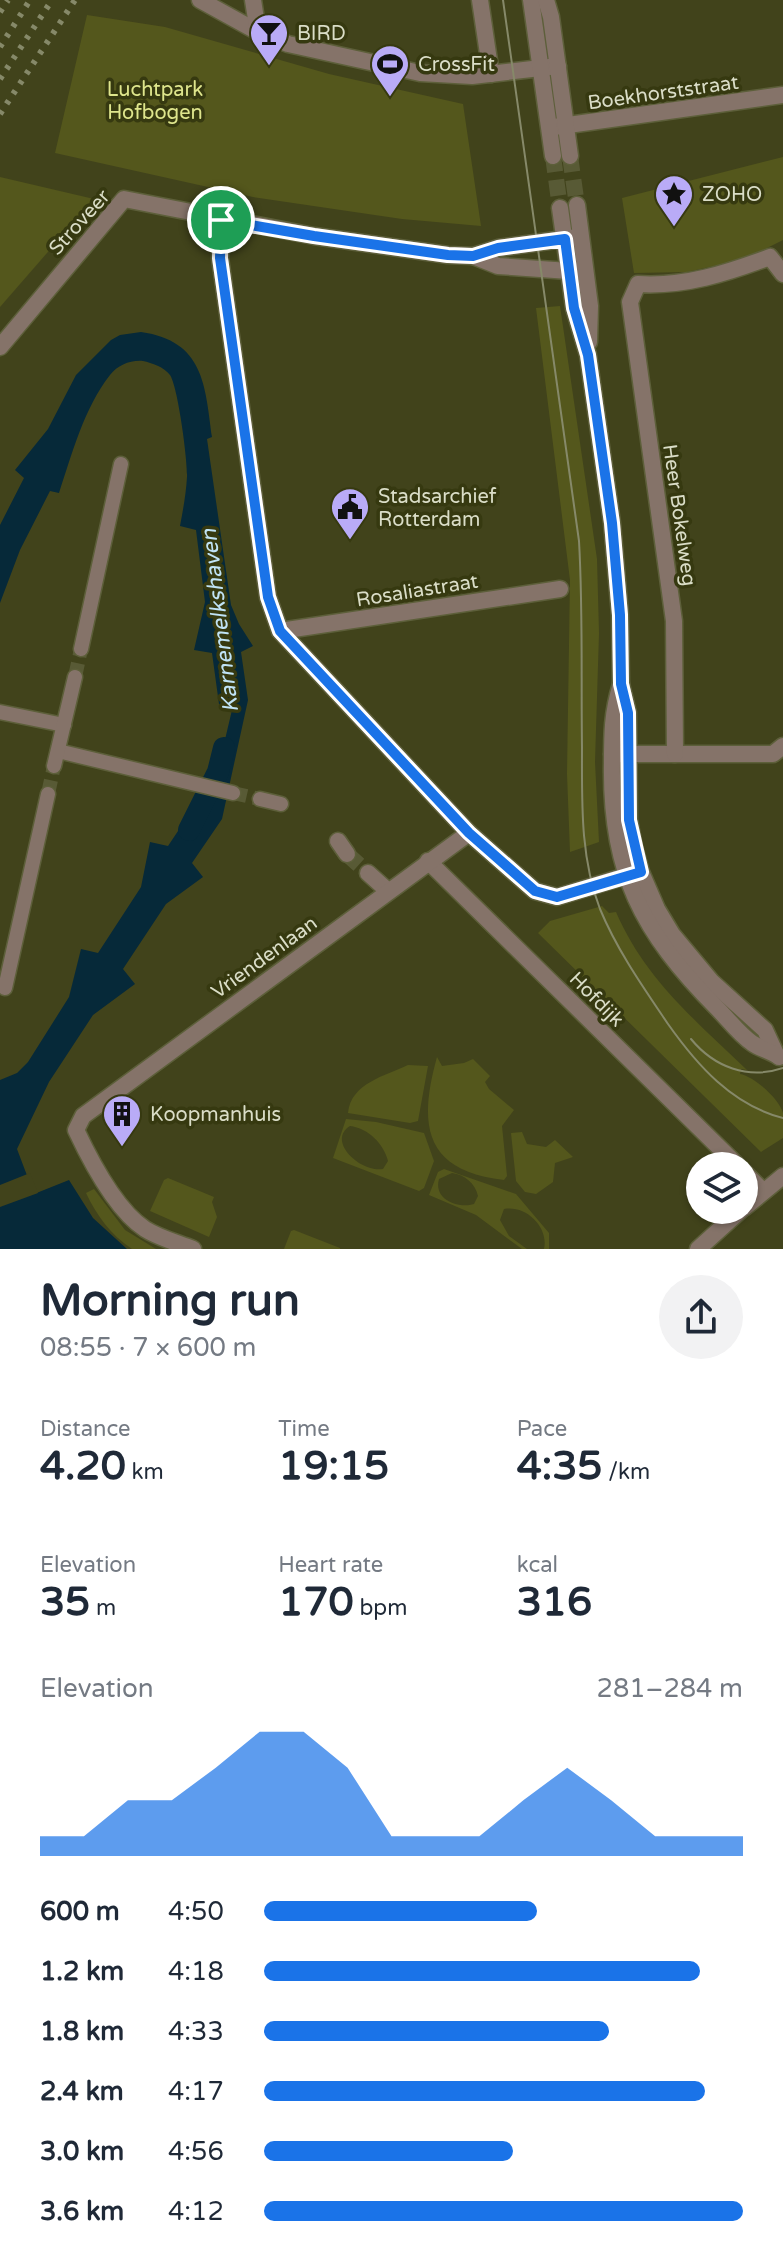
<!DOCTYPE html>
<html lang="en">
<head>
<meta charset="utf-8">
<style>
  body { margin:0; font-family:"Varela Round",sans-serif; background:#f2f2f3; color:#1f2937; height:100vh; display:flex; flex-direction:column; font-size:30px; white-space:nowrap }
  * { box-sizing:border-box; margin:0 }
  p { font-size:26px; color:#747a83 }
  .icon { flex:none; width:44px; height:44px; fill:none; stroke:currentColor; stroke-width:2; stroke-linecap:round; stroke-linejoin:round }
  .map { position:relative; height:1249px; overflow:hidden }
  .panel { display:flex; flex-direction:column; background:#fff; flex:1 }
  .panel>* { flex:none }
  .controls { position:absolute; left:686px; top:1152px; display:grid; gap:16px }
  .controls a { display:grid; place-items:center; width:72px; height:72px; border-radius:50%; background:#fff; box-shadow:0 2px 6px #0004; font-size:40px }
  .pin { position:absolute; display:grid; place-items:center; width:68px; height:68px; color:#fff; margin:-34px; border:4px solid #fff; border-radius:50%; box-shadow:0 2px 8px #0007 }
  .round { display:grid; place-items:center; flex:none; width:84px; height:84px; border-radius:42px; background:#f2f2f3 }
  .summary { display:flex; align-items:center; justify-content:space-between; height:136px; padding:0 40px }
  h1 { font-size:44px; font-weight:800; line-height:60px }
  .figures { display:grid; grid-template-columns:repeat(3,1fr); gap:12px; height:136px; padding:8px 40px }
  .figures div { display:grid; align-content:center }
  .figures b { font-size:40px; font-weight:800 }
  .figures small { font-size:22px; font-weight:400 }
  .figures p { font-size:22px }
  .chart { height:224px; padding:16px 40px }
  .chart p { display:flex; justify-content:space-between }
  .chart svg { width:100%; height:144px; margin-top:8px; fill:#1a73e8; opacity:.7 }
  ul { padding:0 40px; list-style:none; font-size:26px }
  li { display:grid; grid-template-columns:128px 96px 1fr; align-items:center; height:60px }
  li i { height:20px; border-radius:10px; background:#1a73e8 }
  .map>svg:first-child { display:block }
  .green { fill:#54571c; fill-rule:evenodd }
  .water { fill:#062939 }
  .pier { fill:#41431b }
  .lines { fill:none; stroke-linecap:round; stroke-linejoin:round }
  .canal { stroke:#062939; stroke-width:22 }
  .pedestrian-tunnel { stroke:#585a35; stroke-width:14; stroke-dasharray:14 7; stroke-linecap:butt }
  .minor-tunnel { stroke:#585a35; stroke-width:16; stroke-dasharray:16 8; stroke-linecap:butt }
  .tertiary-tunnel { stroke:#585a35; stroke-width:16; stroke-dasharray:16 8; stroke-linecap:butt }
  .pedestrian-casing { stroke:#5d5f3a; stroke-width:17 }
  .minor-casing { stroke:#5d5f3a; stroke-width:19 }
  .tertiary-casing { stroke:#5d5f3a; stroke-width:19 }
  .pedestrian { stroke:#857369; stroke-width:14 }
  .minor { stroke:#857369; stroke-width:16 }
  .tertiary { stroke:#857369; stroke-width:16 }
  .tram { stroke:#868969; stroke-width:2 }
  .rail { stroke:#868969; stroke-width:6; stroke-dasharray:4 8; stroke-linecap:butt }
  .route-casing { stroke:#fff; stroke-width:16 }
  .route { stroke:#1a73e8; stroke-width:10 }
  .labels { text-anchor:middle; stroke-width:7; stroke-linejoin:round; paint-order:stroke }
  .poi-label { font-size:20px; fill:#daddc7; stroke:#363910; text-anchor:start }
  .park-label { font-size:20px; fill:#dee58c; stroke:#363910 }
  .street-label { font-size:20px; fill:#daddc7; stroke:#363910 }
  .water-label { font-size:22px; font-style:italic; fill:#c0e3f6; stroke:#363910 }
</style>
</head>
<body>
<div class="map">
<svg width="783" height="1249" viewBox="0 0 783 1249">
  <rect width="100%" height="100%" fill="#41431b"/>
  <!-- green -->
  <g class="green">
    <path d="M87 15 165 27 329 74 463 104 481 226 402 219 253 197 55 153Z"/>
    <path d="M783 157V240L745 259 687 272 634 273 622 198Z"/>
    <path d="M0 177 94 199 0 307Z"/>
    <path d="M560 306 597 559 599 633 595 762 599 842 570 852 567 774 570 580 536 308Z"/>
    <path d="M602 906 609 913 616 912C645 979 695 1020 747 1070L741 1069 740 1074C753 1076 779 1098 783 1113 783 1119 783 1129 783 1138L761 1152 538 933 550 921Z"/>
    <path d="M437 1057 442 1066 464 1063 473 1059 490 1076 485 1082 489 1089 514 1110 502 1126 507 1176 504 1180C424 1171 418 1125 437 1057Z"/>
    <path d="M408 1065 428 1066 418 1121 410 1123 348 1113C351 1083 385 1076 408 1065Z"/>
    <path d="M346 1119 376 1122 424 1133 434 1161 424 1188 419 1191 333 1158ZM350 1126C368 1128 384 1144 388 1161L383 1169C361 1173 326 1141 350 1126Z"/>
    <path d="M522 1132 527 1144 546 1147 555 1140 573 1157 555 1163 553 1182 536 1194 525 1192 516 1181 511 1133Z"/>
    <path d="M444 1169 516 1194 549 1233V1249H544C549 1227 526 1205 504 1209L500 1220 509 1236 527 1249H522L476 1215 429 1195 438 1172ZM452 1173C465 1175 475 1183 478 1196L474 1204C458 1209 433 1199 439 1179Z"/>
    <path d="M168 1178 214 1197 212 1202 217 1217 209 1237 150 1211 164 1180Z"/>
    <path d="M94 1189 125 1230 156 1249H132C110 1234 97 1216 86 1193Z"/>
    <path d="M294 1230 340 1248V1249H284L291 1231Z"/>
  </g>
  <!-- water -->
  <path class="water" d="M141 332C204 341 205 385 212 437L207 439 231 605 239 624 253 646 241 652 248 700 222 819 192 863 203 877 166 904 123 969 135 984 93 1015 49 1082 17 1149 34 1194 69 1180 93 1218 127 1249H0V1080L17 1073 28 1062 69 997 81 949 98 953 141 887 150 842 168 846 196 804 210 803 232 710 219 704 212 653 194 650 205 602 196 530 180 526C183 510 186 494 187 477 188 462 178 387 170 375 164 367 152 363 143 361 130 360 118 365 110 375 84 408 72 454 59 493L50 491 20 550 0 603V525L24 478 15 470 48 429 76 375 111 340 120 335Z"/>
  <!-- pier -->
  <path class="pier" d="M30 1173 38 1193 0 1207V1185Z"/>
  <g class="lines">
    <!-- canal -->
    <path class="canal" d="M189 830 218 772 224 748"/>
    <!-- pedestrian-tunnel -->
    <g class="pedestrian-tunnel">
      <path d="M75 677 81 649"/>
      <path d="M233 793 260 799"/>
      <path d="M48 794 54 766"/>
    </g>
    <!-- minor-tunnel -->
    <path class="minor-tunnel" d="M347 854 368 873"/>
    <!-- tertiary-tunnel -->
    <g class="tertiary-tunnel">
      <path d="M553 156 560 208"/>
      <path d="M570 156 577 205"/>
    </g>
    <!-- pedestrian casing -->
    <g class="pedestrian-casing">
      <g id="pedestrian">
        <path d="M81 649 121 464"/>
        <path d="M0 712 64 725"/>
        <path d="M58 751 233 793"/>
        <path d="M54 766 75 677"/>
        <path d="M260 799 281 804"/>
        <path d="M5 988 48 794"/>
      </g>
    </g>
    <!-- minor casing -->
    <g class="minor-casing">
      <g id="minor">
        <path d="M200 0 258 32 288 44 420 73 472 76 558 66"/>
        <path d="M253 0 258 32"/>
        <path d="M480 0 491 74"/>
        <path d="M554 127 783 95"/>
        <path d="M221 220 220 258 268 597 280 631 469 833 535 891 557 897 639 872"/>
        <path d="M473 256 498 266 569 271 581 270"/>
        <path d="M0 347 124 199 314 236 448 255 473 256 498 248 578 237"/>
        <path d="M280 631 560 589"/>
        <path d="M612 754H773L783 746"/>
        <path d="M675 754 674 621 630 302 638 284C685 287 727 273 770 257L783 274"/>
        <path d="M338 841 347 854"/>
        <path d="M428 861 738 1166"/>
        <path d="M368 873 388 891"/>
        <path d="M744 1172 763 1191"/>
        <path d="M744 1208 783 1176"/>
        <path d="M193 1249C178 1243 159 1238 145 1229 116 1210 91 1162 76 1130L83 1116 469 833"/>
        <path d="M698 1249 741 1210"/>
      </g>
    </g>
    <!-- tertiary casing -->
    <g class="tertiary-casing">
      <g id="tertiary">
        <path d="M531 0 553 156"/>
        <path d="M546 0 551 17 570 156"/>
        <path d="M577 205 590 306 589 342"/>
        <path d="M560 208 574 308 588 355 612 523 620 615 621 684 628 713 629 820 634 847 641 872 657 909 672 934 712 982 765 1030 776 1054"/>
        <path d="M621 684C612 713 612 734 612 763 610 872 642 932 717 1008 728 1019 739 1034 752 1043 760 1049 771 1051 779 1057"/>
      </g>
    </g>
    <!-- pedestrian -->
    <use href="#pedestrian" class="pedestrian"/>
    <!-- minor -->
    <use href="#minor" class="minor"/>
    <!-- tertiary -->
    <use href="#tertiary" class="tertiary"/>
    <!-- tram -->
    <g class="tram">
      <path d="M503 0 579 541C583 609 581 678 582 747 582 802 580 857 600 909 617 950 643 987 668 1024 697 1065 732 1105 783 1118"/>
      <path d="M691 1039C714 1067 748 1080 783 1068"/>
    </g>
    <!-- rail -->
    <g class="rail">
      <path d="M0 12 8 0"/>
      <path d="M0 47 30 0"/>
      <path d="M0 79 52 0"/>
      <path d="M0 114 75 0"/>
    </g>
  </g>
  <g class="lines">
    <!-- route casing -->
    <g class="route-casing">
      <path id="route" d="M221 220 314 236 448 255 473 256 498 248 565 239 574 308 588 355 612 523 620 615 621 684 628 713 629 820 641 872 557 897 535 891 469 833 280 631 268 597 220 258Z"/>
    </g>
    <!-- route -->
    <use href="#route" class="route"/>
  </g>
  <!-- icons -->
  <defs>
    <g id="bar-pin" transform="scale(2)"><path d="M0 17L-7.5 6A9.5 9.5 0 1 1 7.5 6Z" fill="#b9abf7" stroke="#363910"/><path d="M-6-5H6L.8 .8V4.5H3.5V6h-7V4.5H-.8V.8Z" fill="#111"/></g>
    <g id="stadium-pin" transform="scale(2)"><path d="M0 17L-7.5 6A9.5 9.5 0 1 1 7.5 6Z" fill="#b9abf7" stroke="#363910"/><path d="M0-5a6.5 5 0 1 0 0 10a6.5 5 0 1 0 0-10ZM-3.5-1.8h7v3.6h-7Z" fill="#111"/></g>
    <g id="sight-pin" transform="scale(2)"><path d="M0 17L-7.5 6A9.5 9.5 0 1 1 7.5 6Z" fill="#b9abf7" stroke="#363910"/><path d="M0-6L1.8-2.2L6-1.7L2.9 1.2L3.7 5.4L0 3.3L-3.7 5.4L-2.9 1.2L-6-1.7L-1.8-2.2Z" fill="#111"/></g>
    <g id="civic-pin" transform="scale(2)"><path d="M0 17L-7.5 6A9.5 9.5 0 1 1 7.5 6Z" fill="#b9abf7" stroke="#363910"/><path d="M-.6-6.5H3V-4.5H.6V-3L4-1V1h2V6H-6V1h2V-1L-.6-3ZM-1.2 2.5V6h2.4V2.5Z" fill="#111"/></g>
    <g id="building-pin" transform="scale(2)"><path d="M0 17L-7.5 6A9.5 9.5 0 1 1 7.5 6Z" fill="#b9abf7" stroke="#363910"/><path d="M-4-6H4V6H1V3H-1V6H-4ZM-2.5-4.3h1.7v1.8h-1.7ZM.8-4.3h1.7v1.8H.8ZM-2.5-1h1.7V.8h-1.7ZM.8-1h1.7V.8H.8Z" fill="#111"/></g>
  </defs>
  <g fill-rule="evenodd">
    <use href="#bar-pin" x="269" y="33"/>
    <use href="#stadium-pin" x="390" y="64"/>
    <use href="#sight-pin" x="674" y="194"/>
    <use href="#civic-pin" x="350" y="507"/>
    <use href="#building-pin" x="122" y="1114"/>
  </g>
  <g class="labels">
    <!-- poi labels -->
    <g class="poi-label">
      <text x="297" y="40">BIRD</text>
      <text x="418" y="71">CrossFit</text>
      <text x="702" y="201">ZOHO</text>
      <text x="378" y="503">Stadsarchief<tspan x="378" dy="23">Rotterdam</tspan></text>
      <text x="150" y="1121">Koopmanhuis</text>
    </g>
    <!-- park labels -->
    <g class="park-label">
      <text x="155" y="96">Luchtpark<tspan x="155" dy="23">Hofbogen</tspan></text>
    </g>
    <!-- street labels -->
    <g class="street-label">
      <text transform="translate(663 92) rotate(-8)" y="7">Boekhorststraat</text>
      <text transform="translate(79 222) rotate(-48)" y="7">Stroveer</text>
      <text transform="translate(680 515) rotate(82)" y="7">Heer Bokelweg</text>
      <text transform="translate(417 590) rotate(-9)" y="7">Rosaliastraat</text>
      <text transform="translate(264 957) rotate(-36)" y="7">Vriendenlaan</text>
      <text transform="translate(597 999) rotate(45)" y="7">Hofdijk</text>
    </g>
    <!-- water labels -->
    <g class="water-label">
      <text transform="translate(219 621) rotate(-97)" y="8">Karnemelkshaven</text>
    </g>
  </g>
</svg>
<div class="controls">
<a><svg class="icon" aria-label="layers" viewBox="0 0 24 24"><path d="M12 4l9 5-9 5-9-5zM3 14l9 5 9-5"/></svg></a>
</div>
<div class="pin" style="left:221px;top:220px;background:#1e9e55"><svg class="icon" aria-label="arrive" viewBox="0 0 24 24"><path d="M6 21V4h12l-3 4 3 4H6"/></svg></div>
</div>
<section class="panel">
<div class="summary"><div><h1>Morning run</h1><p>08:55 · 7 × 600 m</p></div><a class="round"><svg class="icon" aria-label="share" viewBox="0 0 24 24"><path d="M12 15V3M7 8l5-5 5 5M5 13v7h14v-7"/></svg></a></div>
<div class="figures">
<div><p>Distance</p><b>4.20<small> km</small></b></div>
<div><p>Time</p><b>19:15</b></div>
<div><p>Pace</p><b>4:35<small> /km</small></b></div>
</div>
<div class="figures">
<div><p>Elevation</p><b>35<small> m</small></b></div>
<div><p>Heart rate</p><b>170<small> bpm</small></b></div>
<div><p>kcal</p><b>316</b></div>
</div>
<div class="chart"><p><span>Elevation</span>281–284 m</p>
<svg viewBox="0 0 160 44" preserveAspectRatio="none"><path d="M0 44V38L10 38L20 27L30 27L40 17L50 6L60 6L70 17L80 38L90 38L100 38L110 27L120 17L130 27L140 38L150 38L160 38V44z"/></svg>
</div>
<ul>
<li><b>600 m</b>4:50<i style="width:57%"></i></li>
<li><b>1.2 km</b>4:18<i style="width:91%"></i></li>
<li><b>1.8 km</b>4:33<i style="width:72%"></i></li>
<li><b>2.4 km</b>4:17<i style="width:92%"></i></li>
<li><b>3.0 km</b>4:56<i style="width:52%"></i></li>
<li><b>3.6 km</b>4:12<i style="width:100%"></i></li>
</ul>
</section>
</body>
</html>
